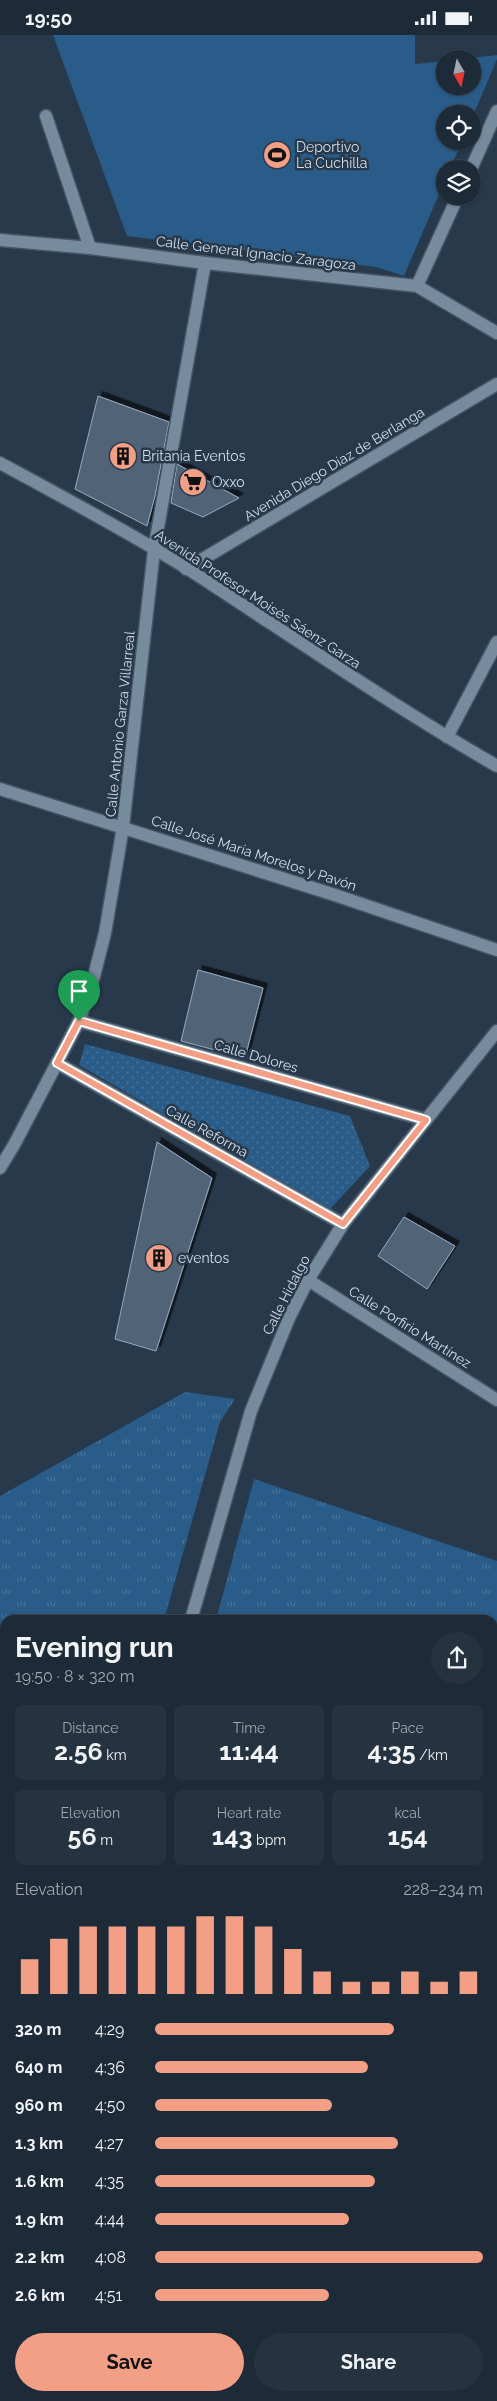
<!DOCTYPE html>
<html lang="en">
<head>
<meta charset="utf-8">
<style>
  body { margin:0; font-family:Raleway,sans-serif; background:#253340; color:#f1f3f6; height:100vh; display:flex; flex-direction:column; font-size:19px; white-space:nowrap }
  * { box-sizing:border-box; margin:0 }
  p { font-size:16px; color:#a0a7ae }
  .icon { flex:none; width:28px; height:28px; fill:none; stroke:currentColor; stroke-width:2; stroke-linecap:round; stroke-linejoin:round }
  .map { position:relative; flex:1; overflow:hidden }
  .sheet { position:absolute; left:0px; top:1580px; width:498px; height:786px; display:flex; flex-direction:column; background:#1d2b38; border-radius:15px 15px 0 0; box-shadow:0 1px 4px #0004,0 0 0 1px #3b4753 }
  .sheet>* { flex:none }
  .needle { width:32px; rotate:171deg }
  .buttons { position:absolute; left:436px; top:15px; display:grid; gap:10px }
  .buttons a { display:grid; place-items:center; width:45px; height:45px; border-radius:50%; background:#1d2b38; box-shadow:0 1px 4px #0004,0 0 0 1px #3b4753; font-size:25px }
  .pin { position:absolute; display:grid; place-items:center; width:42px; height:42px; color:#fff; margin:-51px -21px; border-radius:50% 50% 50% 0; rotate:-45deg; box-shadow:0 0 5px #0007 }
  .pin .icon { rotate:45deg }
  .round { display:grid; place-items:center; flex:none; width:52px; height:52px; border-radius:26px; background:#253340 }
  .summary { display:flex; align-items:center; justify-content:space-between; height:85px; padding:0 15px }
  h1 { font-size:28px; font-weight:700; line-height:38px }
  .metrics { display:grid; grid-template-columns:repeat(3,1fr); gap:8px; height:85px; padding:5px 15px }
  .metrics div { display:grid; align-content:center; border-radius:8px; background:#253340; text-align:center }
  .metrics b { font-size:25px; font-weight:700 }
  .metrics small { font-size:14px; font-weight:400 }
  .metrics p { font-size:14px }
  .chart { height:140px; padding:10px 15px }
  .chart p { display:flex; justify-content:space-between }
  .chart svg { width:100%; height:90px; margin-top:5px; stroke:#f39f85; stroke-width:6 }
  .button { display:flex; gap:10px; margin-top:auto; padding:10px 15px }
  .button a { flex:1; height:58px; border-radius:30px; background:#f39f85; color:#111; font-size:20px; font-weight:700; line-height:58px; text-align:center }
  .button a+a { background:#253340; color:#f1f3f6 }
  ul { padding:0 15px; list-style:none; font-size:16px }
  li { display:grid; grid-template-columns:80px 60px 1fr; align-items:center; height:38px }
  li i { height:12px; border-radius:6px; background:#f39f85 }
  .status { display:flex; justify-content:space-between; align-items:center; height:35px; padding:0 25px; background:#1d2b38; direction:ltr }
  .status svg { height:14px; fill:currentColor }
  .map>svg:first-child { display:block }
  .grass { fill:url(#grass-tufts) }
  .park { fill:url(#park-dots) }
  .pitch { fill:#295c89 }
  .water { fill:#3a81be }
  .building { fill:#516477; stroke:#95aabf; filter:url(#shadow) }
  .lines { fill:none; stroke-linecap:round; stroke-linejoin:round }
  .minor-casing { stroke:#465564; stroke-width:15 }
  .minor { stroke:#778b9f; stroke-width:12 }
  .route-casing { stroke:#fff; stroke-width:10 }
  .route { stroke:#f39f85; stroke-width:6 }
  .labels { text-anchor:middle; stroke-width:5; stroke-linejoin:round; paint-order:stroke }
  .poi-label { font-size:14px; fill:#d3dee9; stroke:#27394b; text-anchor:start }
  .street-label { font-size:14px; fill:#d3dee9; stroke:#27394b }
</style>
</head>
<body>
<div class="status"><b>19:50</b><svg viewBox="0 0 49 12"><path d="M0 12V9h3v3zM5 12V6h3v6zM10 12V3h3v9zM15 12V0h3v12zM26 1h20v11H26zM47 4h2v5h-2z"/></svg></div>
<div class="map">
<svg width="497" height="2366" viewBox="0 0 497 2366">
  <defs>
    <pattern id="grass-tufts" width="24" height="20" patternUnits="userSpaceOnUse" patternTransform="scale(1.25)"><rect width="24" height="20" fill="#295c89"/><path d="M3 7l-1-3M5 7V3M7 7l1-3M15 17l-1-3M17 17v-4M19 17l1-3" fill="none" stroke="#47739a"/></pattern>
    <pattern id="park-dots" width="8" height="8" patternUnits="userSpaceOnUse" patternTransform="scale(1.25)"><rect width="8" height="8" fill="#295c89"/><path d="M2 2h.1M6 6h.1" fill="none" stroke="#47739a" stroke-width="1.8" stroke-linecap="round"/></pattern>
    <filter id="shadow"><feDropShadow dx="4.5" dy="-4.5" stdDeviation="0" flood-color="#0009"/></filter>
  </defs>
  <rect width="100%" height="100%" fill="#27394b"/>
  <!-- grass -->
  <g class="grass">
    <path d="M185 1357 235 1364 220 1387 164 1585H5V1660L0 1659V1461Z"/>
    <path d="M254 1444 497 1526V1654L493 1656 492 1585H216Z"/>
    <path d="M5 2322V2361H238V2366H0V2323Z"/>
  </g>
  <!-- park -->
  <path class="park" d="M85 1009 350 1081 370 1131 329 1175 79 1030Z"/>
  <!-- pitch -->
  <path class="pitch" d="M53 0H415V29L445 26V51H472V24H462L497 20V24L473 81 472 79H445V106H462L450 134H445V145L404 241 376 232 127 201Z"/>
  <!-- water -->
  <g class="water">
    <path d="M497 1666V1791L493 1792 492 1667Z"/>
    <path d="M0 1672 5 1673V1793H0Z"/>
  </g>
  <!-- building -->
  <g class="building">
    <path d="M98 361 169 387 155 461 147 491 75 454Z"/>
    <path d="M177 429 239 463 203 482 171 468Z"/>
    <path d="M198 935 263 953 245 1023 181 1006Z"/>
    <path d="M157 1107 212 1143 156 1316 115 1304Z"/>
    <path d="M404 1182 455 1211 427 1254 378 1221Z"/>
  </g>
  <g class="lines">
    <!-- minor casing -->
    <g class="minor-casing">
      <g id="minor">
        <path d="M46 81 90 213"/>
        <path d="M471 134 497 76"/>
        <path d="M0 205 90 213 205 228 417 251 497 298"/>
        <path d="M417 251 458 161"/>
        <path d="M0 428C63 462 127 496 188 534 290 600 391 670 497 731"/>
        <path d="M186 534 497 349"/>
        <path d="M447 702 497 607"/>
        <path d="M0 754 335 860 497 915"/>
        <path d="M79 986 426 1085"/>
        <path d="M57 1028 343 1189"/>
        <path d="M0 1133 14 1110 79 986 93 945 105 898 123 792 154 515 205 228"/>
        <path d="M308 1245 497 1365"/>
        <path d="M191 1585 251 1376 289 1283 308 1245 343 1189 497 996"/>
        <path d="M0 2019 5 2021"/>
        <path d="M492 2044 497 2046"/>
        <path d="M0 2093 5 2079"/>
        <path d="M492 2153 497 2154"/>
        <path d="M0 2188H5"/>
        <path d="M252 2361V2366"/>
      </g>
    </g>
    <!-- minor -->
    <use href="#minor" class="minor"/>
  </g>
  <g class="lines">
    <!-- route casing -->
    <g class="route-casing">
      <path id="route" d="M79 986 426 1085 343 1189 57 1028Z"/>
    </g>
    <!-- route -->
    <use href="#route" class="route"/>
  </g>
  <!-- icons -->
  <defs>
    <g id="stadium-disc" transform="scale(1.4375)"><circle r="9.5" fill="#f39f85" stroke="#27394b"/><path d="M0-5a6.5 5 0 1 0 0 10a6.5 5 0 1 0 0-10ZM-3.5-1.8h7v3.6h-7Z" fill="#111"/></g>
    <g id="building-disc" transform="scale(1.4375)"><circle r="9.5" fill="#f39f85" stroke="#27394b"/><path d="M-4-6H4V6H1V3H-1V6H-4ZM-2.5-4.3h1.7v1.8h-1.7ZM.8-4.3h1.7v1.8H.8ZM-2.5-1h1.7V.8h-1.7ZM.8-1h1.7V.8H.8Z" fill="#111"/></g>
    <g id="supermarket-disc" transform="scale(1.4375)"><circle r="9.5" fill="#f39f85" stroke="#27394b"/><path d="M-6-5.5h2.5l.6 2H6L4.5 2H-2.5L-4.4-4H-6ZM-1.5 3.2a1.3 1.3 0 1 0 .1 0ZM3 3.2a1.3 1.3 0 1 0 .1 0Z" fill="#111"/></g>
  </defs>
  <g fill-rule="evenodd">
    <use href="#stadium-disc" x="277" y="120"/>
    <use href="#building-disc" x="123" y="421"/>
    <use href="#supermarket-disc" x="193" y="447"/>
    <use href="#building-disc" x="159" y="1223"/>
  </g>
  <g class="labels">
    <!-- poi labels -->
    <g class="poi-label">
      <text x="296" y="117">Deportivo<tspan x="296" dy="16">La Cuchilla</tspan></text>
      <text x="142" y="426">Britania Eventos</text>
      <text x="212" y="452">Oxxo</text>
      <text x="178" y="1228">eventos</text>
    </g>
    <!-- street labels -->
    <g class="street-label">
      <text transform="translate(256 218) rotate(7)" y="5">Calle General Ignacio Zaragoza</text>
      <text transform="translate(334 429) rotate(-31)" y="5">Avenida Diego Díaz de Berlanga</text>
      <text transform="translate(258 564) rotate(33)" y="5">Avenida Profesor Moisés Sáenz Garza</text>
      <text transform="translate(120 689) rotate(-84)" y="5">Calle Antonio Garza Villarreal</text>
      <text transform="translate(254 818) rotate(18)" y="5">Calle José María Morelos y Pavón</text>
      <text transform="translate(256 1021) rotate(16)" y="5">Calle Dolores</text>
      <text transform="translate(207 1096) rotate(29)" y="5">Calle Reforma</text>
      <text transform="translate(286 1260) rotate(-63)" y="5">Calle Hidalgo</text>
      <text transform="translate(410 1292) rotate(32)" y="5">Calle Porfirio Martínez</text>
    </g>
  </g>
</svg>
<div class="buttons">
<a><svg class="needle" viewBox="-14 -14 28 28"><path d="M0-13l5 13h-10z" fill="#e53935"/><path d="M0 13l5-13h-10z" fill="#a0a7ae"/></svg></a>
<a><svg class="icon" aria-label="locate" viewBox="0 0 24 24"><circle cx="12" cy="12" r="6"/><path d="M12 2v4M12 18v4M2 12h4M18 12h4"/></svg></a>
<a><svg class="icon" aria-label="layers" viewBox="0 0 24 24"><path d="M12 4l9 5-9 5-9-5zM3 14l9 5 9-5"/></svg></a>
</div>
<div class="pin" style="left:79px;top:986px;background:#1e9e55"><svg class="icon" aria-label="arrive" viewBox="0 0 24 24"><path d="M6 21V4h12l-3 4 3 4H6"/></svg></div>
<section class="sheet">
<div class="summary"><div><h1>Evening run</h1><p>19:50 · 8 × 320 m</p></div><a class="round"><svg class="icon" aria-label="share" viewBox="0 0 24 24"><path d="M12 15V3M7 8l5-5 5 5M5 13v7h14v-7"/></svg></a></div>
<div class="metrics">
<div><p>Distance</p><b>2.56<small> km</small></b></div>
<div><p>Time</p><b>11:44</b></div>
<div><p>Pace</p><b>4:35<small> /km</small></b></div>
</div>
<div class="metrics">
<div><p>Elevation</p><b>56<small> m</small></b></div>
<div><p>Heart rate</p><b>143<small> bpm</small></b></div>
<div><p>kcal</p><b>154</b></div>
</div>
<div class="chart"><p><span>Elevation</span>228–234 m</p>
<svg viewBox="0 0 160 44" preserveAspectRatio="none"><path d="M5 44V27M15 44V17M25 44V11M35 44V11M45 44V11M55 44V11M65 44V6M75 44V6M85 44V11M95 44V22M105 44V33M115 44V38M125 44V38M135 44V33M145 44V38M155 44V33"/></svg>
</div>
<ul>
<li><b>320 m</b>4:29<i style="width:73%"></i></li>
<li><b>640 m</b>4:36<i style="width:65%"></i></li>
<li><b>960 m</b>4:50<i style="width:54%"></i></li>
<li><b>1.3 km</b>4:27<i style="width:74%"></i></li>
<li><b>1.6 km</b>4:35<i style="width:67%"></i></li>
<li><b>1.9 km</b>4:44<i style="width:59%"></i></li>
<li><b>2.2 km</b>4:08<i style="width:100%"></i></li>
<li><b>2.6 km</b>4:51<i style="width:53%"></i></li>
</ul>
<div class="button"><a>Save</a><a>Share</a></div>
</section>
</div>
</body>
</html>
